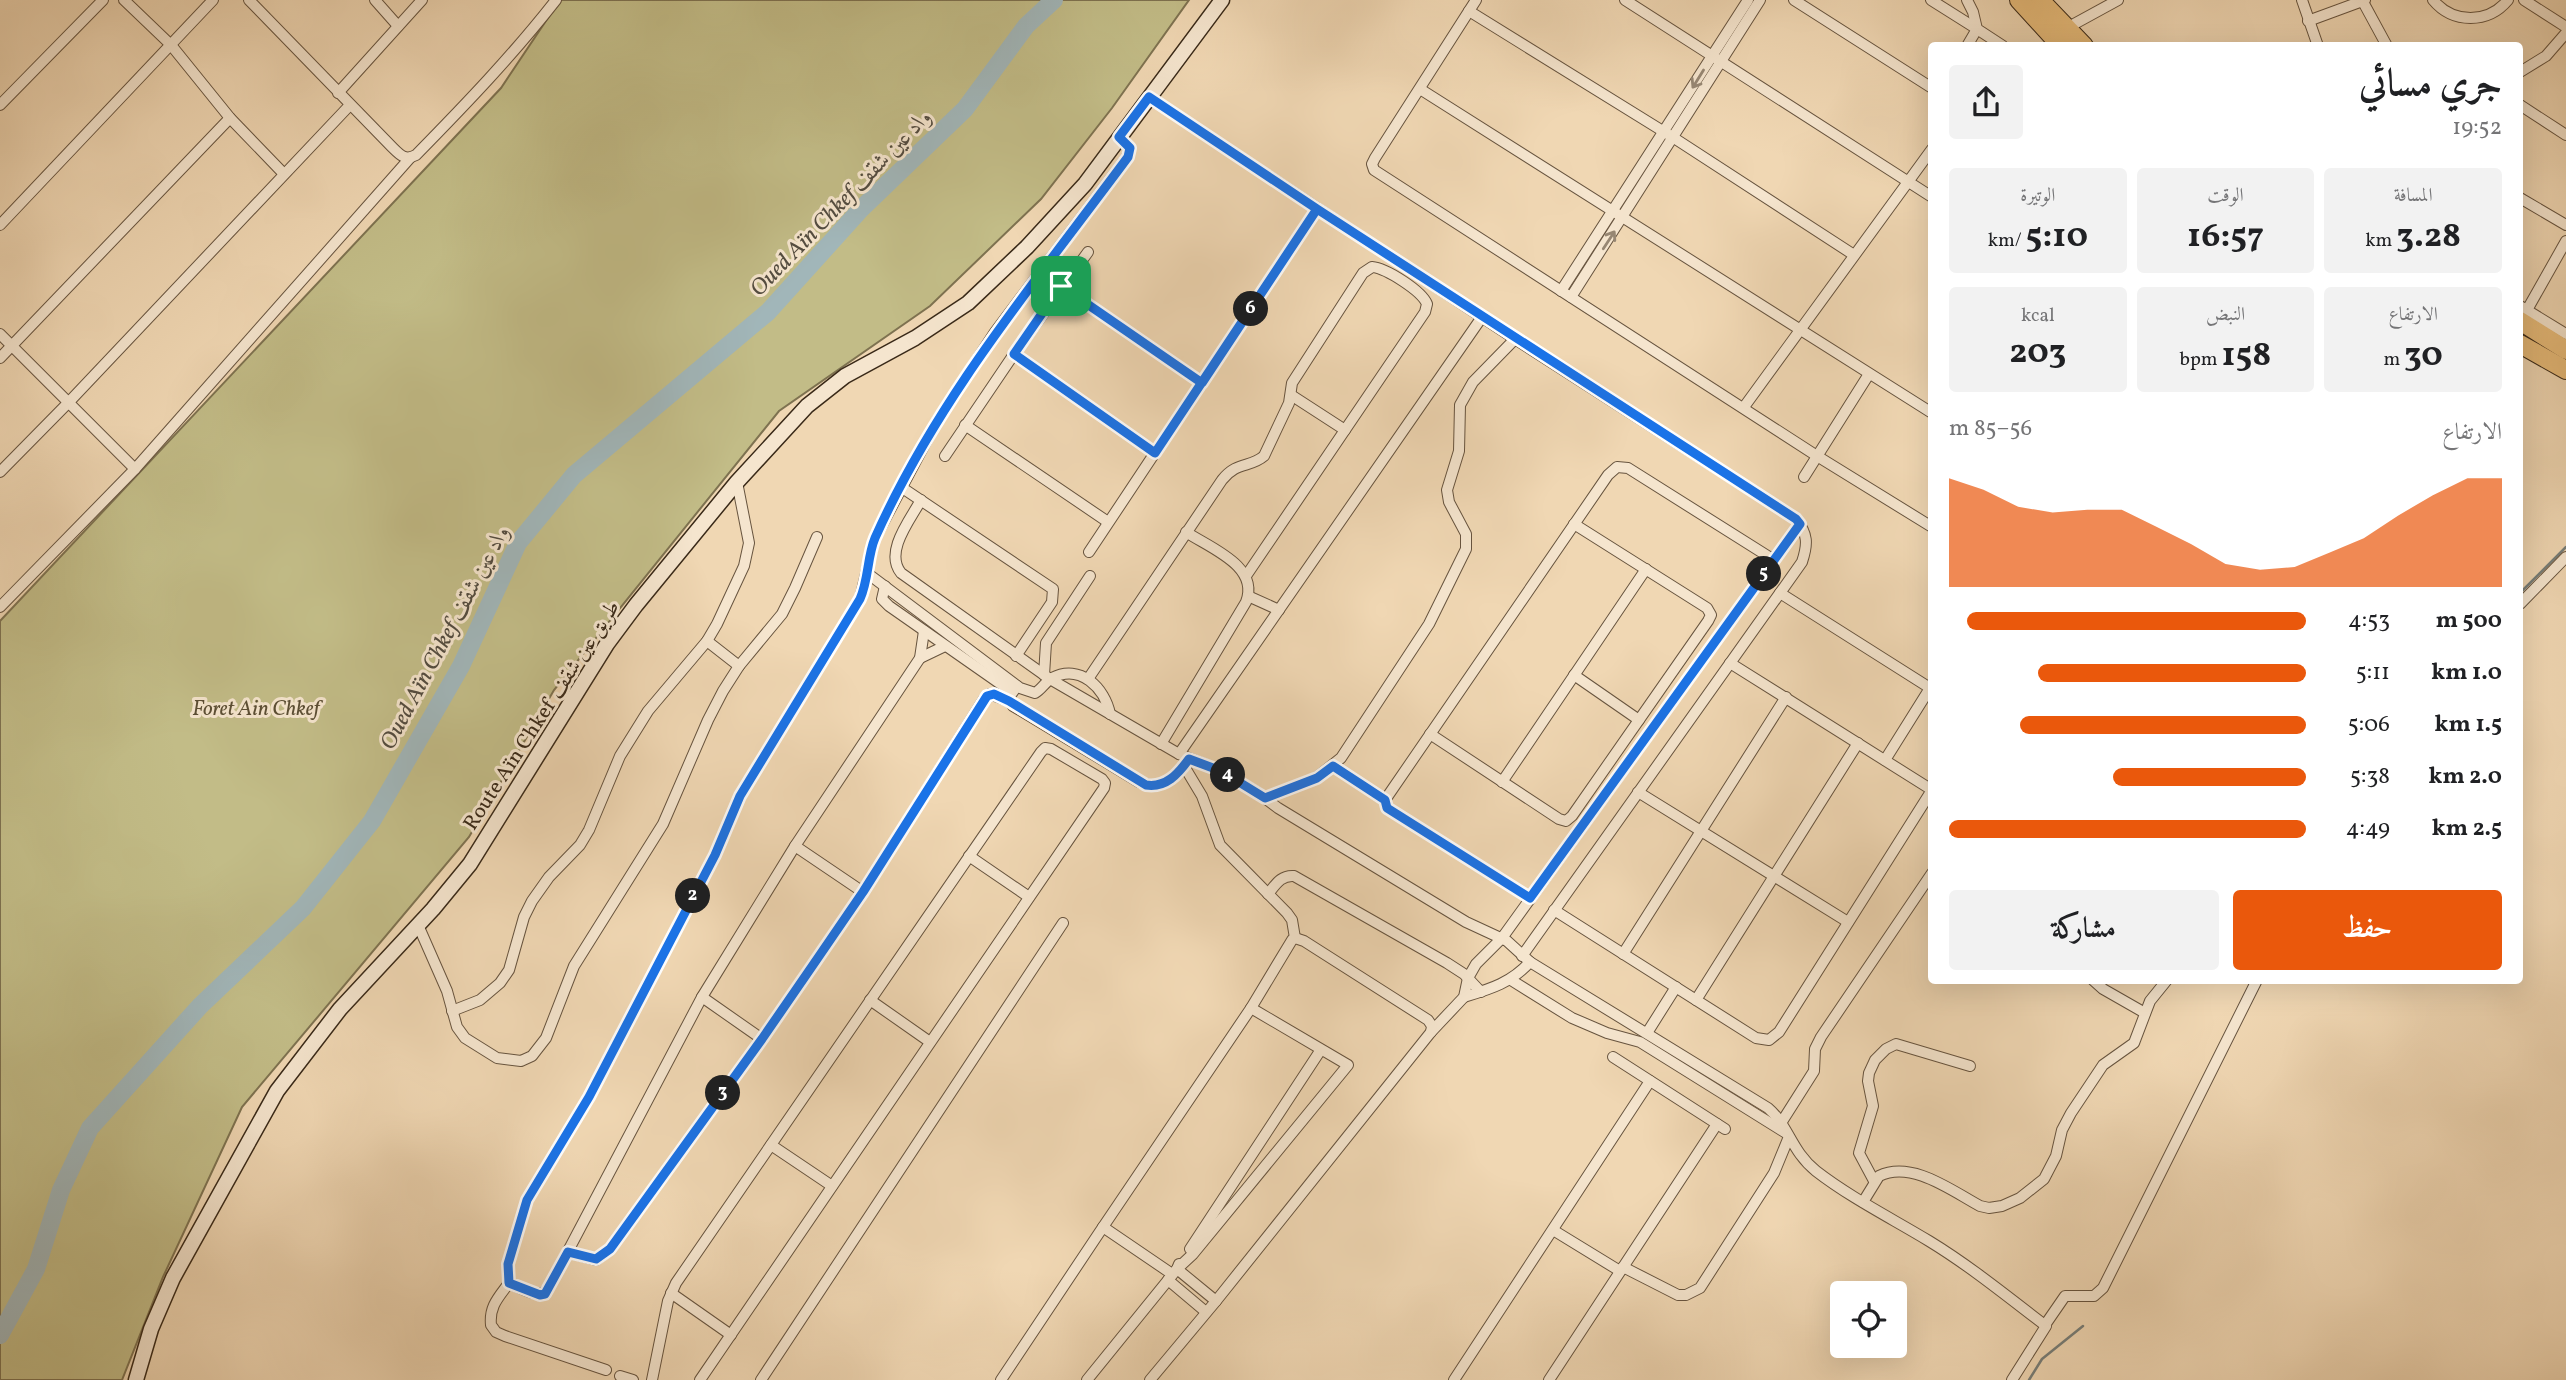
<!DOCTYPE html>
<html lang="ar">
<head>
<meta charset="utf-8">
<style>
  body { margin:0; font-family:Vollkorn,Amiri,serif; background:#f2f2f2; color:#202124; direction:rtl; height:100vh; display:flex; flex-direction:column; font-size:26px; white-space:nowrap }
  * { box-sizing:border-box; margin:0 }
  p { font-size:23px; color:#757577 }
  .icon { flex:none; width:38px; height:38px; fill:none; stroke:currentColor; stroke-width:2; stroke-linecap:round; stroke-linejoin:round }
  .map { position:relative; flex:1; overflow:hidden; direction:ltr }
  .sheet { position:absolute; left:1928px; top:42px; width:595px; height:942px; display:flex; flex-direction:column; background:#fff; border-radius:7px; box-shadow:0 7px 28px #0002; direction:rtl }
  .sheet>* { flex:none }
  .controls { position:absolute; left:1830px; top:1281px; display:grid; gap:14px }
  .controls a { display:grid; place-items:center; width:77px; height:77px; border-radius:7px; background:#fff; box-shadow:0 7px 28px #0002; font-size:35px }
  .pin { position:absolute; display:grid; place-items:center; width:60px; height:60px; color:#fff; margin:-30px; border-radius:14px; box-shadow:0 4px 10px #0006 }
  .km { position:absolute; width:35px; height:35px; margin:-18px; border-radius:50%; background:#222; color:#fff; font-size:19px; line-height:35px; text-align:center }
  .round { display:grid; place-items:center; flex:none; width:74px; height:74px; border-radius:7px; background:#f2f2f2 }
  .overview { display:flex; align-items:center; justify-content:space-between; height:119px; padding:0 21px }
  h1 { font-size:38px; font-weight:700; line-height:52px }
  .figures { display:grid; grid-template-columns:repeat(3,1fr); gap:10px; height:119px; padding:7px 21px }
  .figures div { display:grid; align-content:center; border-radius:7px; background:#f2f2f2; text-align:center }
  .figures b { font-size:35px; font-weight:700 }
  .figures small { font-size:19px; font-weight:400 }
  .figures p { font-size:19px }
  .chart { height:196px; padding:14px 21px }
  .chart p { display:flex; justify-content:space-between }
  .chart svg { width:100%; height:126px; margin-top:7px; fill:#ea580c; opacity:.7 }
  .cta { display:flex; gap:14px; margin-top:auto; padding:14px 21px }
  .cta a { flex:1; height:80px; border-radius:7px; background:#ea580c; color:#fff; font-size:28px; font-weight:700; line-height:80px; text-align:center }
  .cta a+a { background:#f2f2f2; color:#202124 }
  ul { padding:0 21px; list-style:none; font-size:23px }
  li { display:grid; grid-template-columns:112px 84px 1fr; align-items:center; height:52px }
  li i { height:18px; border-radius:9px; background:#ea580c }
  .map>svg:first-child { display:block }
  .green { fill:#c2bc87; stroke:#7e7250; stroke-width:2 }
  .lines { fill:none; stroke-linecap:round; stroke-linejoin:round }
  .stream { stroke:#777e79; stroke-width:2.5 }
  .river { stroke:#a1b6b9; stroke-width:18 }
  .street-casing { stroke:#67543f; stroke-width:12 }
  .secondary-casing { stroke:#392918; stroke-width:17 }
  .highway-casing { stroke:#392918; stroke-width:20 }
  .street { stroke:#f5e5ce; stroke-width:10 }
  .secondary { stroke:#f5e5ce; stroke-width:14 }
  .highway { stroke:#e8bc7a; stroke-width:18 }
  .oneway { stroke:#978773 }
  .route-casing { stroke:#fff; stroke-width:14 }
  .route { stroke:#1a73e8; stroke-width:9 }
  .labels { text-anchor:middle; stroke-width:6; stroke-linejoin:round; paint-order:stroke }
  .park-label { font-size:21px; font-style:italic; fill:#5b4e34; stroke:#f5e5ce }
  .street-label { font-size:21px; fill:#392918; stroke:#f5e5ce }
  .water-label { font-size:23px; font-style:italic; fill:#534c40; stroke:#f5e5ce }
</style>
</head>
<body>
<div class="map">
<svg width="2566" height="1380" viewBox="0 0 2566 1380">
  <rect width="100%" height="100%" fill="#f0d7b3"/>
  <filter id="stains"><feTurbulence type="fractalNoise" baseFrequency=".00286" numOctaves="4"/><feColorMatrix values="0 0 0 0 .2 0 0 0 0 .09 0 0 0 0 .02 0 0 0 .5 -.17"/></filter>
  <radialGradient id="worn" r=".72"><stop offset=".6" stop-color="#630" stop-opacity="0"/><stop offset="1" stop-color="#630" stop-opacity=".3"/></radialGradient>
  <!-- green -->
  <path class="green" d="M560 0H1189L1112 108 1041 199 930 306 779 411 554 690 469 837 242 1107 163 1277 122 1380H0V621L501 88Z"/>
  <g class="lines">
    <!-- stream -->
    <g class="stream">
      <path d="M2520 593 2566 547"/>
      <path d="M2029 1380 2042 1359 2083 1326"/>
    </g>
    <!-- river -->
    <path class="river" d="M0 1335 36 1269 61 1190 90 1128 200 1006 303 908 372 821 461 666 518 543 574 475 768 312 861 209 965 109 1026 26 1054 0"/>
    <!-- street casing -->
    <g class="street-casing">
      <g id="street">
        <path d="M124 0 171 45 230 118 284 174"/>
        <path d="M249 0 392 147C400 155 405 161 416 155 465 105 513 55 556 0"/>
        <path d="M375 0 398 26"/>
        <path d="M1476 0 1375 158 1372 164 1374 170 1817 456 1932 527"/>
        <path d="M1625 0 1932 197"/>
        <path d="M1794 0 1932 88"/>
        <path d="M1931 0 1977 29 1967 46"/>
        <path d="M1967 0 1973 12 1977 29 2003 46"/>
        <path d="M2302 0 2318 46"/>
        <path d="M2362 0 2387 46"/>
        <path d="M2433 0C2453 24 2488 24 2508 0"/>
        <path d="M2524 0 2566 27"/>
        <path d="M1469 11 1674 138 1854 255"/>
        <path d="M2308 21 2365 0"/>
        <path d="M2065 29 2118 0"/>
        <path d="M2520 72 2546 56 2566 33"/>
        <path d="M1420 89 1932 413"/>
        <path d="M338 93 422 0"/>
        <path d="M1149 97 1515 339 1796 519C1808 534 1808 544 1802 562L1522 956"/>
        <path d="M0 105 103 0"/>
        <path d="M2520 105 2566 135"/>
        <path d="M2520 198 2566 225"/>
        <path d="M0 225 213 0"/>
        <path d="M1061 286 1202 383"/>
        <path d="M1561 291 1748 0"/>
        <path d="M1571 297 1760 0"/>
        <path d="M2520 306 2566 334"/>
        <path d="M2527 310 2566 241"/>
        <path d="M0 334 135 469"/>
        <path d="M1014 354 1155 453"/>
        <path d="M0 358 230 118"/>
        <path d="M1291 395 1345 430"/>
        <path d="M1744 407 1932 149"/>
        <path d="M965 425 1108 522"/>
        <path d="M945 456 1014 354 1088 252"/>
        <path d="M0 472 68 403 350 105"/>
        <path d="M1804 477 1869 374"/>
        <path d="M901 487 1053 589 1052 602 1016 656"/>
        <path d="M921 500C910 520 884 552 901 573L1050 679 1179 754 1221 771 1258 793 1278 808 1466 922 1507 941 1530 962 1768 1108C1789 1126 1791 1151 1816 1171 1851 1198 1891 1218 1929 1241 1970 1266 2008 1297 2046 1326L2012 1380"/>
        <path d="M1089 552 1317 209"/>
        <path d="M867 573 1020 688 1035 693C1042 689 1045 682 1052 678 1080 663 1105 688 1110 714"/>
        <path d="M885 586 882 599 889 606 1012 692"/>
        <path d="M1780 593 1930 688"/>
        <path d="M1248 596 1279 610"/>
        <path d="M2520 604 2566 557"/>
        <path d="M0 607 135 469 410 158"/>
        <path d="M707 641 739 666"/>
        <path d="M920 658 945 646"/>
        <path d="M1044 675 1046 643 1090 576"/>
        <path d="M1574 675 1639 720"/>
        <path d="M1088 679 1222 480C1237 461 1250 468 1264 456L1289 403 1292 383 1363 273 1372 267C1386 268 1422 291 1427 304L1425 312 1246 576"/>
        <path d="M1017 686 1008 699 1013 706 1139 782C1161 792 1177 777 1189 759"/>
        <path d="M1430 734 1559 819 1566 821 1572 816 1708 621 1711 615 1707 608 1574 524"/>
        <path d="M1161 744 1246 602C1260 566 1210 548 1186 532"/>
        <path d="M1179 754 1482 317"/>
        <path d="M1885 760 1932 685"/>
        <path d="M1184 766 1202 796 1220 845 1287 913 1292 920 1295 938"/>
        <path d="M1333 766 1385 800"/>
        <path d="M1502 782 1646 569"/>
        <path d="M1638 792 1848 922"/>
        <path d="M1265 798 1316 778 1341 758 1429 624 1466 549V534L1449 502 1447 490 1459 451 1460 405 1473 382 1515 339"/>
        <path d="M795 846 863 892"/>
        <path d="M969 856 1029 897"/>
        <path d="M1268 894C1276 884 1281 875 1294 876L1447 963 1464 974 1481 992"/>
        <path d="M1530 898 1387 808 1385 800 1608 475 1617 467 1628 468 1774 560"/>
        <path d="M1554 910 1756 1038 1769 1040 1779 1032 1932 790 1730 663"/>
        <path d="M418 925 447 991 457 1027 465 1038 497 1058 521 1061 532 1056 546 1038 574 966 663 824 708 720 723 691 739 666 782 614 795 588 817 537"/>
        <path d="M1623 954 1786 697"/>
        <path d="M1511 980 1572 1018 1607 1033 1640 1042 1786 1133"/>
        <path d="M2093 980 2103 989 2145 1013"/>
        <path d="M702 997 762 1039"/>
        <path d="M1464 997C1490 989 1511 983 1530 962"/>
        <path d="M870 1000 930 1042"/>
        <path d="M1696 1000 1858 743"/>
        <path d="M452 1011 480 1000 500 983 509 970 524 917 532 901 549 877 580 845 589 830 620 756 648 711 707 641 717 624 744 566 749 543 737 482"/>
        <path d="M1431 1032 1464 997 1468 978 1476 964 1502 938 1800 524"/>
        <path d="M1647 1033 1676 987"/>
        <path d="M1613 1057 1725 1129"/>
        <path d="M1781 1123 1814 1071 1815 1049 1821 1037 1932 873"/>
        <path d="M771 1145 832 1186"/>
        <path d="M1874 1181 1859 1153 1873 1106 1868 1081 1869 1073 1875 1060 1886 1049 1896 1044 1970 1066"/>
        <path d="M1863 1202 1879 1176C1912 1160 1952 1191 1980 1206L1989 1208 2002 1206 2020 1198 2044 1179 2056 1156 2062 1130 2071 1113 2103 1065 2134 1043 2150 1001 2167 980"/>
        <path d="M1553 1230 1620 1271"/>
        <path d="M1190 1249 1320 1051"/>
        <path d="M568 1252 596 1260 610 1249 762 1039 863 892 984 699 990 694 1009 701"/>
        <path d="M1179 1264 1177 1269 1216 1301"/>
        <path d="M1623 1267 1678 1295H1686L1700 1288 1774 1173 1788 1139"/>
        <path d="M1168 1280 1206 1312"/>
        <path d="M509 1283C521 1288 538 1300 548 1289L702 997 795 846 920 658 924 631"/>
        <path d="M671 1293 731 1335"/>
        <path d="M2045 1325 2065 1296H2094L2103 1288 2257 980"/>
        <path d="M606 1370 505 1336 496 1332 491 1325C489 1306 499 1297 509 1283L508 1264 527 1200 589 1097 715 855 740 796 860 599 874 540 937 421 995 332 1127 157 1130 148 1119 137"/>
        <path d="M620 1376 633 1380"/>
        <path d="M652 1380 668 1301 676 1283 1041 752 1045 748 1051 749 1102 779 1105 783 1104 788 700 1380"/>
        <path d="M761 1380 1063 923"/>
        <path d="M1001 1380 1103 1227"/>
        <path d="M1087 1380 1177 1269 1193 1254 1348 1065 1251 1008"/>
        <path d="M1150 1380 1216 1301 1431 1032 1432 1026 1428 1020 1304 941 1295 938 1292 940 1251 1008 1103 1227 1172 1274"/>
        <path d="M1454 1380 1650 1081"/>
        <path d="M1549 1380 1717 1124"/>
      </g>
    </g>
    <!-- secondary casing -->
    <g class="secondary-casing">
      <path id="secondary" d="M136 1380 151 1329 173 1278 277 1091 340 1009 433 909 470 864 607 644 636 605 737 482 807 406 845 376 915 338 968 303 1027 247 1085 184 1222 0"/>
    </g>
    <!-- highway casing -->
    <g class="highway-casing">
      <g id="highway">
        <path d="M2019 0 2061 46"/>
        <path d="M2040 0 2084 46"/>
        <path d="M2520 321 2566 350"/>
        <path d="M2520 344 2566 370"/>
      </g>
    </g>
    <!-- street -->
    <use href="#street" class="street"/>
    <!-- secondary -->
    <use href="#secondary" class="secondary"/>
    <!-- highway -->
    <use href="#highway" class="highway"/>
  </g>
  <!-- one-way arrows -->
  <defs><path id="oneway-shaft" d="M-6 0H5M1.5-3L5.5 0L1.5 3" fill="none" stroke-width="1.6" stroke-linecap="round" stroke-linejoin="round" transform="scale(1.75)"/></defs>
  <g class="oneway">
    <use href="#oneway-shaft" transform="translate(1698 79) rotate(122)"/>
    <use href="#oneway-shaft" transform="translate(1609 240) rotate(-57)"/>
  </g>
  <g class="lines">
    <!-- route casing -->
    <g class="route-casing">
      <path id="route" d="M1061 286 1202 383 1317 209 1149 97 1119 137 1130 148 1128 157C1037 280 938 397 875 538 867 557 869 579 860 599L740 796 715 855 589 1097 527 1200 508 1264 509 1283 540 1295 545 1294 568 1252 596 1259 610 1249 762 1039 813 965 863 892 987 696 994 694 1009 701 1146 785C1166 788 1178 774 1189 759L1221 771 1265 798 1317 778 1333 766 1385 800 1387 808 1530 898 1800 524 1796 519 1317 209C1263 290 1209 372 1155 453L1014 354 1061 286"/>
    </g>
    <!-- route -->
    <use href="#route" class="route"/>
  </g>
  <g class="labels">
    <!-- park labels -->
    <g class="park-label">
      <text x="256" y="715">Foret Ain Chkef</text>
    </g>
    <!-- street labels -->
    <g class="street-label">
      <text transform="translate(541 715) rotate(-57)" y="7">Route Aïn Chkef طريق عين شقف</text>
    </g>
    <!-- water labels -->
    <g class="water-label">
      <text transform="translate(840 202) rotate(-46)" y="8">Oued Aïn Chkef واد عين شقف</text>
      <text transform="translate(444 637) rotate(-62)" y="8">Oued Aïn Chkef واد عين شقف</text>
    </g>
  </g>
  <rect width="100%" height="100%" filter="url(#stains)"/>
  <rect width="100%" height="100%" fill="url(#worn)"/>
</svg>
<div class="controls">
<a><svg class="icon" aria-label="locate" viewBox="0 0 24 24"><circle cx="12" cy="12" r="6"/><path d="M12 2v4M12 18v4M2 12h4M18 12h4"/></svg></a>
</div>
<div class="pin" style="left:1061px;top:286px;background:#1e9e55"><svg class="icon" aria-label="arrive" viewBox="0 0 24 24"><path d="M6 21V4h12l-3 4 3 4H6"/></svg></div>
<b class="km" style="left:693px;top:896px">2</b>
<b class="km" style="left:723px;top:1093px">3</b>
<b class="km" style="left:1228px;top:775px">4</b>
<b class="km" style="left:1764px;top:574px">5</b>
<b class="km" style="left:1251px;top:309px">6</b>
<section class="sheet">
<div class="overview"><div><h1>جري مسائي</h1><p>19:52</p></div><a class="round"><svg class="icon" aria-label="share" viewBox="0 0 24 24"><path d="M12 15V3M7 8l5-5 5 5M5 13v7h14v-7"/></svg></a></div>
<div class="figures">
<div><p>المسافة</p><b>3.28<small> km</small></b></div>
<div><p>الوقت</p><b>16:57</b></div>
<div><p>الوتيرة</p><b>5:10<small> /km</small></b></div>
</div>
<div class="figures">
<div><p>الارتفاع</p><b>30<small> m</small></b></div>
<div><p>النبض</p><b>158<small> bpm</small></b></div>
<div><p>kcal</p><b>203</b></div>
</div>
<div class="chart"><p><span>الارتفاع</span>56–85 m</p>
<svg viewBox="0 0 160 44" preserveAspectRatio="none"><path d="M0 44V6L10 10L20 16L30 18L40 17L50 17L60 23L70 29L80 36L90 38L100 37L110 32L120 27L130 19L140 12L150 6L160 6V44z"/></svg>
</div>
<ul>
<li><b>500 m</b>4:53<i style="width:95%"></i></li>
<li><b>1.0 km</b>5:11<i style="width:75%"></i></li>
<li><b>1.5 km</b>5:06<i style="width:80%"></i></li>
<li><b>2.0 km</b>5:38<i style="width:54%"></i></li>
<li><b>2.5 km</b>4:49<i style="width:100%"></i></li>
</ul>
<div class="cta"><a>حفظ</a><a>مشاركة</a></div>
</section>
</div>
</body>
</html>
